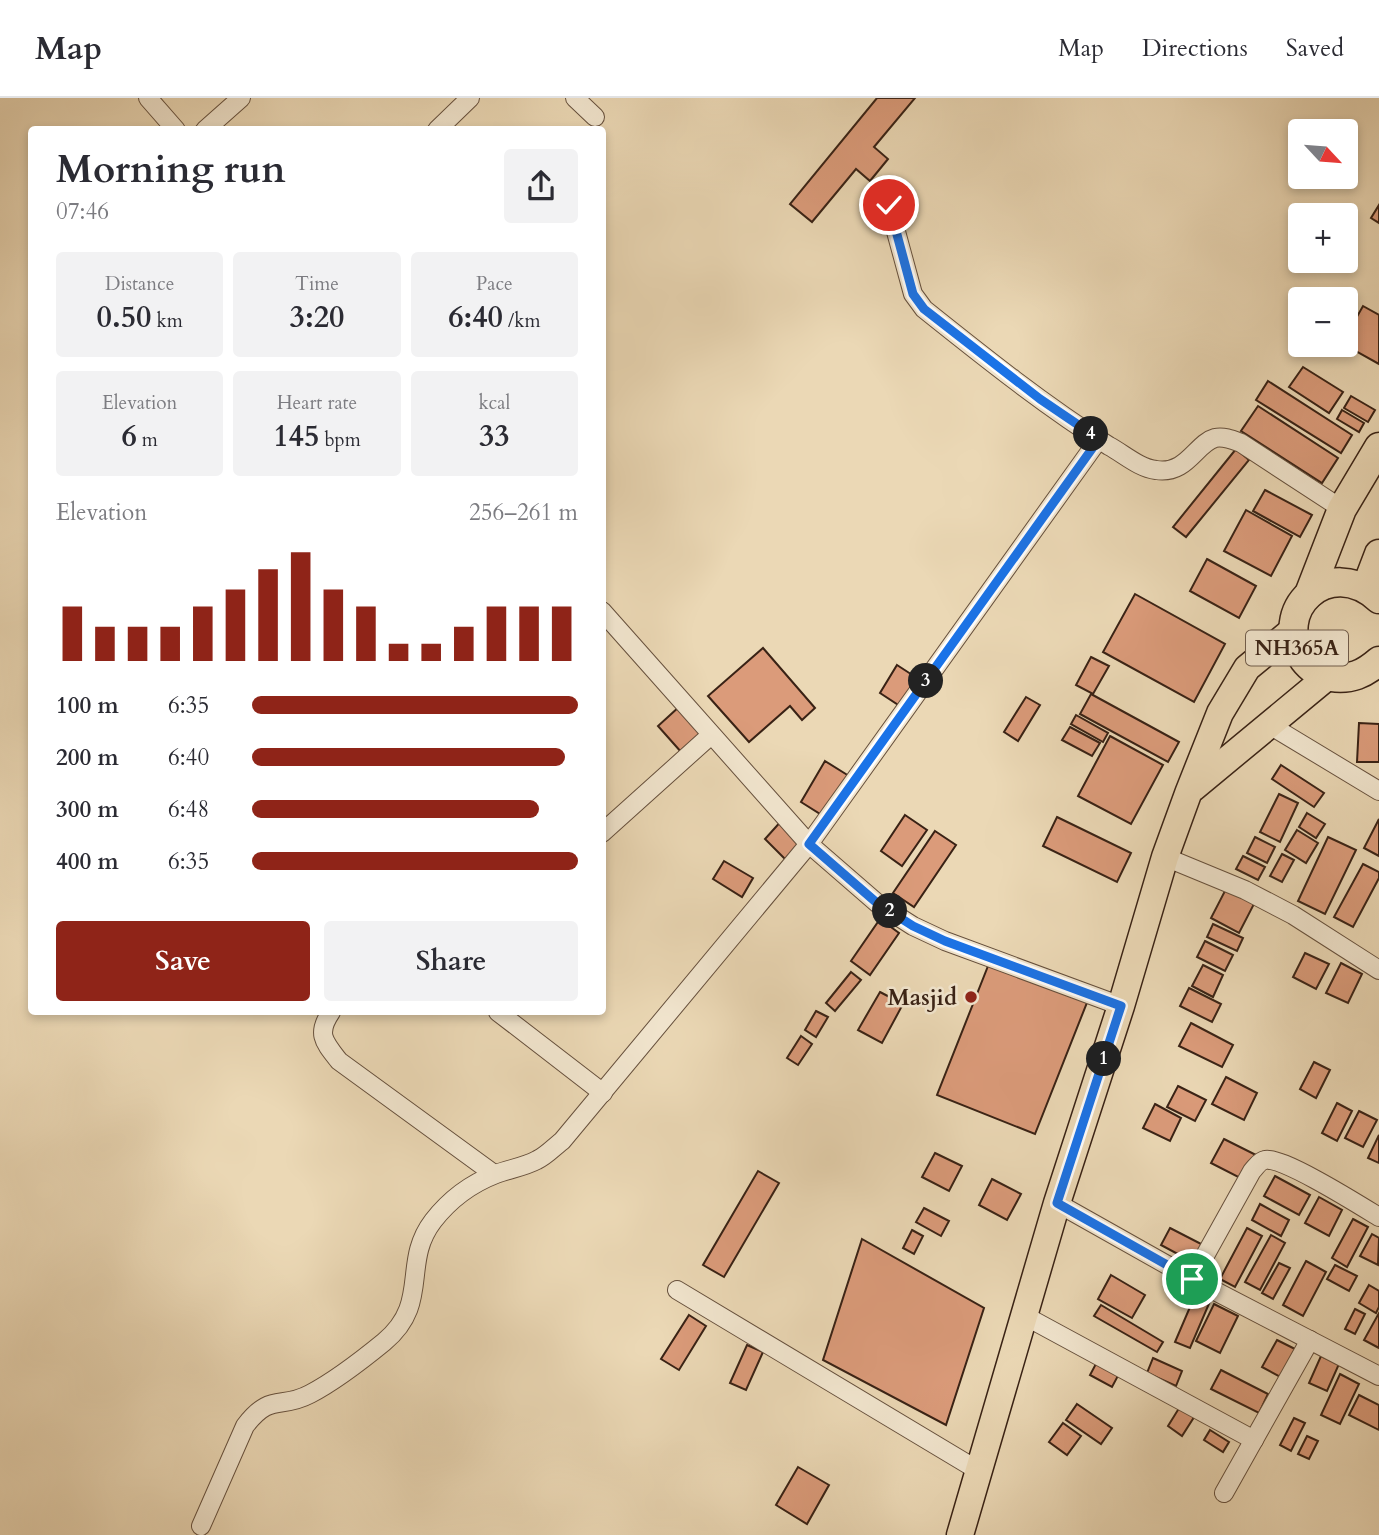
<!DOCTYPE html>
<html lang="en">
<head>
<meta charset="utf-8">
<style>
  body { margin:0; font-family:Cardo,serif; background:#f2f2f3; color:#2b2b33; height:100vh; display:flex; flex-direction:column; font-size:26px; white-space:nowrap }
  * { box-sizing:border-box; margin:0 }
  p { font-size:23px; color:#7c7c81 }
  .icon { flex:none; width:38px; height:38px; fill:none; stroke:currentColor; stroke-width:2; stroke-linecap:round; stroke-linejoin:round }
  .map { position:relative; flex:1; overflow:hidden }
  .panel { position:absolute; left:28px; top:28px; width:578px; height:889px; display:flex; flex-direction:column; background:#fff; border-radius:7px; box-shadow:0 4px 10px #0003 }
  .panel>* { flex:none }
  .needle { width:46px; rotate:116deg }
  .tools { position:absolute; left:1288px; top:21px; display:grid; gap:14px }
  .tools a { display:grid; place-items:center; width:70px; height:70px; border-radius:7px; background:#fff; box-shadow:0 4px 10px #0003; font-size:35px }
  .pin { position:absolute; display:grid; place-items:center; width:60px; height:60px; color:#fff; margin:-30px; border:4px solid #fff; border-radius:50%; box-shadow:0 2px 7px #0007 }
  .km { position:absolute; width:35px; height:35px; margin:-18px; border-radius:50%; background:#222; color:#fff; font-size:19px; line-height:35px; text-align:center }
  .round { display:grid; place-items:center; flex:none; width:74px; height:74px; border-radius:7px; background:#f2f2f3 }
  .headline { display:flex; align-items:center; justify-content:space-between; height:119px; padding:0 28px }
  h1 { font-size:38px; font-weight:700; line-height:52px }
  .stats { display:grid; grid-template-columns:repeat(3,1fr); gap:10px; height:119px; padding:7px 28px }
  .stats div { display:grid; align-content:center; border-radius:7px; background:#f2f2f3; text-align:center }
  .stats b { font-size:30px; font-weight:700 }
  .stats small { font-size:19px; font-weight:400 }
  .stats p { font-size:19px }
  .chart { height:196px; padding:14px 28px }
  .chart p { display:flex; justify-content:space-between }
  .chart svg { width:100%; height:126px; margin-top:7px; stroke:#8f2418; stroke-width:6 }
  .action { display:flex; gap:14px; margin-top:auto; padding:14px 28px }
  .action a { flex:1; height:80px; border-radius:7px; background:#8f2418; color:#fff; font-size:28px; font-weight:700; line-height:80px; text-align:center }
  .action a+a { background:#f2f2f3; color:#2b2b33 }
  ul { padding:0 28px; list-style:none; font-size:23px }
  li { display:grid; grid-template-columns:112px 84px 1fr; align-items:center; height:52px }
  li i { height:18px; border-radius:9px; background:#8f2418 }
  header { display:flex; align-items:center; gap:42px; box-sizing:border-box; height:98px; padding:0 35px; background:#fff; border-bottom:2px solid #e1e1e2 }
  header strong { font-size:33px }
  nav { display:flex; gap:38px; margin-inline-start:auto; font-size:24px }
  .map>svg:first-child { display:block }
  .building { fill:#db9b7a; stroke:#392215; stroke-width:2 }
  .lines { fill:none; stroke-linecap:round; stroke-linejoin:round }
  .minor-casing { stroke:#66503d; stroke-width:20 }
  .primary-casing { stroke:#392215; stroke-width:29 }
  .trunk-casing { stroke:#392215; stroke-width:31 }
  .minor { stroke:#f2e6cf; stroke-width:18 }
  .primary { stroke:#ebd8b5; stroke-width:26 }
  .trunk { stroke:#ebd8b5; stroke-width:28 }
  .route-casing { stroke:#fff; stroke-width:14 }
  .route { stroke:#1a73e8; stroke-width:9 }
  .poi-dot { fill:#8f2418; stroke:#f2e6cf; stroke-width:2.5 }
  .labels { text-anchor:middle; stroke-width:5; stroke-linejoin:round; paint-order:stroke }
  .shield { fill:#f2e6cf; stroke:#705d4d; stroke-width:2 }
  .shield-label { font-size:21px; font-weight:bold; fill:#392215 }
  .poi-label { font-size:23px; font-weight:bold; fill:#392215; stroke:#f2e6cf; text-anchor:end }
</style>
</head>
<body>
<header>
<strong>Map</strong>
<nav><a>Map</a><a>Directions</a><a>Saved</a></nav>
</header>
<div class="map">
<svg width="1379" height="1437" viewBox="0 0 1379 1437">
  <rect width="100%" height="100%" fill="#ebd8b5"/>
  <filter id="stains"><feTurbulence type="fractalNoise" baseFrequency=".00286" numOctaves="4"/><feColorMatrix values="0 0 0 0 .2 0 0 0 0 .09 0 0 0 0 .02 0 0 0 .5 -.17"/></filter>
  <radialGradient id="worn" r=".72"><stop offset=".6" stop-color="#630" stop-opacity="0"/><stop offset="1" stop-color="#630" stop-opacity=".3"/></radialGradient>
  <!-- building -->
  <g class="building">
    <path d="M877 0H915L874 49 888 61 870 83 856 71 812 124 790 106Z"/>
    <path d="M1379 107V125L1371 120Z"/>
    <path d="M1363 208 1379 217V266L1345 247 1346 238Z"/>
    <path d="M1303 269 1343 294 1329 315 1289 289Z"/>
    <path d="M1268 283 1352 337 1341 355 1256 302Z"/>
    <path d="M1351 298 1375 312 1368 324 1344 310Z"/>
    <path d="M1258 308 1338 360 1322 385 1241 333Z"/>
    <path d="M1342 312 1364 325 1359 334 1337 321Z"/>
    <path d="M1236 351 1249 362 1186 439 1173 429Z"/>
    <path d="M1265 392 1312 417 1300 439 1253 413Z"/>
    <path d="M1246 412 1292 438 1271 478 1224 453Z"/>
    <path d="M1207 461 1256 488 1239 520 1190 493Z"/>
    <path d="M1135 496 1225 546 1194 604 1103 554Z"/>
    <path d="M763 550 815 610 802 622 790 608 749 644 708 598Z"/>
    <path d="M1091 559 1109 568 1093 596 1076 587Z"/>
    <path d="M897 567 920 582 903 610 880 595Z"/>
    <path d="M1091 596 1179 644 1168 664 1080 616Z"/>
    <path d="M1026 599 1040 607 1018 643 1004 634Z"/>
    <path d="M680 608 704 635 682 655 658 628Z"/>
    <path d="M1076 617 1108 635 1103 644 1071 626Z"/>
    <path d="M1359 625 1379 626V664H1357Z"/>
    <path d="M1070 629 1100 645 1092 658 1062 642Z"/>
    <path d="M1110 638 1163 667 1131 726 1078 698Z"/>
    <path d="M825 663 849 678 825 719 801 704Z"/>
    <path d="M1281 667 1324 695 1314 709 1272 681Z"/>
    <path d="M1279 696 1298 705 1280 744 1260 734Z"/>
    <path d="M1307 715 1325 726 1316 740 1299 729Z"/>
    <path d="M905 717 927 732 902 768 881 753Z"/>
    <path d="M1057 719 1131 755 1117 784 1043 748Z"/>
    <path d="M783 721 804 742 786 762 765 741Z"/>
    <path d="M1379 721V758L1364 750Z"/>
    <path d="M1297 732 1318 745 1306 765 1285 752Z"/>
    <path d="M935 733 956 747 914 809 893 795Z"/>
    <path d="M1255 739 1275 749 1267 765 1247 755Z"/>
    <path d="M1328 739 1356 752 1325 816 1298 803Z"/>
    <path d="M1282 756 1294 762 1282 784 1270 778Z"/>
    <path d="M1243 758 1265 769 1258 782 1236 771Z"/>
    <path d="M724 763 753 780 742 799 713 781Z"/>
    <path d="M1363 766 1379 774V780L1353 829 1334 819Z"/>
    <path d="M1227 789 1255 804 1239 835 1211 820Z"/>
    <path d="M880 821 899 835 870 877 851 863Z"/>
    <path d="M1213 826 1243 840 1237 853 1207 839Z"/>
    <path d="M1205 843 1233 857 1225 873 1197 859Z"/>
    <path d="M1305 855 1329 866 1316 891 1293 879Z"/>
    <path d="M990 863 1088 902 1035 1036 937 997Z"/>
    <path d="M1341 865 1362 876 1348 905 1326 895Z"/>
    <path d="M1203 867 1223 877 1213 899 1192 888Z"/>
    <path d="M851 874 861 882 835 913 826 905Z"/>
    <path d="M1189 890 1221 906 1212 924 1180 908Z"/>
    <path d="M880 894 903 906 882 945 858 932Z"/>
    <path d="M816 913 828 919 816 939 805 932Z"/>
    <path d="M1191 925 1233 947 1222 969 1179 948Z"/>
    <path d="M801 938 812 946 798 967 787 960Z"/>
    <path d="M1314 964 1330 972 1316 1000 1300 991Z"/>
    <path d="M1226 979 1257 995 1244 1022 1212 1006Z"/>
    <path d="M1178 988 1206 1002 1195 1023 1167 1009Z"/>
    <path d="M1337 1005 1352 1013 1337 1043 1322 1035Z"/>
    <path d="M1155 1006 1181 1020 1170 1043 1143 1030Z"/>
    <path d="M1359 1013 1377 1022 1363 1049 1345 1040Z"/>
    <path d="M1379 1037V1065L1368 1060Z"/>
    <path d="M1224 1041 1258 1058 1246 1083 1211 1065Z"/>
    <path d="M935 1055 962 1068 949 1093 922 1079Z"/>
    <path d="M758 1073 779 1085 724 1179 703 1167Z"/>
    <path d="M1275 1078 1310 1097 1299 1117 1264 1098Z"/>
    <path d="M992 1081 1021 1096 1007 1122 979 1107Z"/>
    <path d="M1319 1099 1342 1112 1329 1138 1305 1125Z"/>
    <path d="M1260 1106 1289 1122 1281 1138 1252 1122Z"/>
    <path d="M924 1110 949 1123 941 1138 916 1124Z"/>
    <path d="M1353 1121 1368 1129 1347 1169 1332 1160Z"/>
    <path d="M1170 1130 1207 1149 1198 1167 1161 1147Z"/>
    <path d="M1247 1130 1262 1138 1235 1189 1220 1181Z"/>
    <path d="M912 1132 923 1138 914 1156 903 1150Z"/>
    <path d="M1372 1136 1379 1140 1378 1167 1360 1158Z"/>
    <path d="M1271 1137 1285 1145 1260 1192 1245 1184Z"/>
    <path d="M862 1141 984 1210 946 1327 823 1262Z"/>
    <path d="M1306 1163 1326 1174 1303 1218 1283 1207Z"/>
    <path d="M1279 1165 1290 1170 1273 1201 1262 1195Z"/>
    <path d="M1335 1167 1357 1178 1349 1193 1327 1181Z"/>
    <path d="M1111 1177 1145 1197 1132 1220 1098 1201Z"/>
    <path d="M1369 1187 1379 1193V1209L1376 1215 1359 1205Z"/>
    <path d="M1196 1195 1211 1201 1190 1250 1175 1244Z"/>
    <path d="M1214 1206 1238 1218 1220 1255 1196 1243Z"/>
    <path d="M1101 1207 1163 1244 1157 1254 1094 1218Z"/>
    <path d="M1355 1211 1365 1216 1355 1236 1345 1231Z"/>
    <path d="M1379 1215V1250L1364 1242Z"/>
    <path d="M689 1217 706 1228 679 1272 661 1261Z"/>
    <path d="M1277 1242 1299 1253 1284 1281 1262 1269Z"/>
    <path d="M747 1247 763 1254 746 1292 730 1285Z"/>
    <path d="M1321 1258 1339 1266 1327 1293 1309 1285Z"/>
    <path d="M1153 1260 1182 1273 1176 1288 1147 1275Z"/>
    <path d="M1098 1262 1120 1274 1112 1289 1090 1277Z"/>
    <path d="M1221 1272 1268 1296 1259 1315 1211 1291Z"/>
    <path d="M1340 1276 1359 1286 1340 1326 1321 1317Z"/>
    <path d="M1359 1297 1379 1307V1332L1349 1317Z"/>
    <path d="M1077 1306 1112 1330 1101 1346 1066 1322Z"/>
    <path d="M1181 1307 1196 1316 1182 1338 1168 1328Z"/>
    <path d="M1294 1320 1305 1325 1291 1353 1280 1347Z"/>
    <path d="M1063 1325 1081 1338 1067 1357 1049 1344Z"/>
    <path d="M1210 1332 1229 1344 1223 1354 1204 1342Z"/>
    <path d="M1307 1338 1318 1343 1309 1361 1298 1356Z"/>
    <path d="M798 1369 829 1387 807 1426 776 1407Z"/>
  </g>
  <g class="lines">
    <!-- minor casing -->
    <g class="minor-casing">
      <g id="minor">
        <path d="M148 0 176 32"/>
        <path d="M575 0 595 19"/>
        <path d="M205 32 241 0"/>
        <path d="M437 32 470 0"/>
        <path d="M889 108 913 196 924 211C984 259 1044 307 1109 348 1124 356 1139 370 1156 372 1187 377 1196 345 1215 340 1224 338 1233 342 1241 345L1342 411"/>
        <path d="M602 513 809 746 877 805 913 828 945 843 1121 908"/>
        <path d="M1268 626 1379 693"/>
        <path d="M602 735 711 637"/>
        <path d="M1165 759 1245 792 1293 817 1379 872"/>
        <path d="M331 914C316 936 324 944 339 963L494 1076"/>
        <path d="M498 914 603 995"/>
        <path d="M1057 1105 1192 1181 1379 1278"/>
        <path d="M1192 1181 1252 1073C1256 1069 1259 1063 1265 1062 1280 1057 1361 1108 1379 1119"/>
        <path d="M677 1192 979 1373"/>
        <path d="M1025 1218 1254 1342"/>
        <path d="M1224 1395 1310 1242"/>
        <path d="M201 1428 245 1328C271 1294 280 1312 310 1296 335 1283 362 1262 384 1244 431 1205 401 1165 433 1123 450 1101 470 1086 496 1076 509 1071 524 1069 537 1062 546 1058 554 1049 562 1043L809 746 1099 341"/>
      </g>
    </g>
    <!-- primary casing -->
    <g class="primary-casing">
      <g id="primary">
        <path d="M1193 690 1327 579"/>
        <path d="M960 1437 1057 1105 1121 908 1165 759 1189 693 1220 615 1247 570 1293 532"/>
      </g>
    </g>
    <!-- trunk casing -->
    <g class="trunk-casing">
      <g id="trunk">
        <path d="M1366 490 1379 456"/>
        <path d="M1309 496 1342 411 1379 349"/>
        <path d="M1379 501C1328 455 1269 514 1304 562 1310 570 1321 578 1331 579 1351 582 1364 576 1379 563"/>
      </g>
    </g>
    <!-- minor -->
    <use href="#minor" class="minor"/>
    <!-- primary -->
    <use href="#primary" class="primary"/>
    <!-- trunk -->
    <use href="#trunk" class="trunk"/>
  </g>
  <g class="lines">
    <!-- route casing -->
    <g class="route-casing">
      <path id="route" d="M889 107 913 196 924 211 1040 301 1099 341 809 746 877 805 913 828 945 843 1121 908 1057 1105 1192 1181"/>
    </g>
    <!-- route -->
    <use href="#route" class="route"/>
  </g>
  <!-- markers -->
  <circle class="poi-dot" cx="971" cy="899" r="7"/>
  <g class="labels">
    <!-- shield labels -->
    <rect class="shield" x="1246" y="532.5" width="102" height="35" rx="5"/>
    <g class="shield-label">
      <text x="1297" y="557">NH365A</text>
    </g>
    <!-- poi labels -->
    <g class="poi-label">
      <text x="957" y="907">Masjid</text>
    </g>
  </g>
  <rect width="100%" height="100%" filter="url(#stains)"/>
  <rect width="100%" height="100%" fill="url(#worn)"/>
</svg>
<div class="tools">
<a><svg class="needle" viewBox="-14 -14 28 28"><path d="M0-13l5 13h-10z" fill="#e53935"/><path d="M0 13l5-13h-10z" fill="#7c7c81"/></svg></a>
<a>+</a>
<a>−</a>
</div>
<div class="pin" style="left:1192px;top:1181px;background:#1e9e55"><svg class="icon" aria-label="arrive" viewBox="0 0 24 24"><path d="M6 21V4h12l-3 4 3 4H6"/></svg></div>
<div class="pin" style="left:889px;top:107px;background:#d93025"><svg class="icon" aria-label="check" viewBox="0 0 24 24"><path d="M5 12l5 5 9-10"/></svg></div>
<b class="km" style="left:1104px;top:961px">1</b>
<b class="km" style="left:890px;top:813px">2</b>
<b class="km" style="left:926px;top:583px">3</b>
<b class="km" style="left:1091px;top:336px">4</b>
<section class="panel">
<div class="headline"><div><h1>Morning run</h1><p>07:46</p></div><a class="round"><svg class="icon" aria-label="share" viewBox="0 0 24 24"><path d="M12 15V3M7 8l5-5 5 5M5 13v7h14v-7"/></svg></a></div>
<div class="stats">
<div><p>Distance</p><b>0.50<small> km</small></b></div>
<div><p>Time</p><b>3:20</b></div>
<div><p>Pace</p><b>6:40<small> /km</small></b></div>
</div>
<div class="stats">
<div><p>Elevation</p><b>6<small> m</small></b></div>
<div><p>Heart rate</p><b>145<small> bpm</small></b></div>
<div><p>kcal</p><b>33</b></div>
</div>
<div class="chart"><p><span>Elevation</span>256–261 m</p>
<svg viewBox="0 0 160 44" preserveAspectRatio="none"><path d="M5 44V25M15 44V32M25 44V32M35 44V32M45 44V25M55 44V19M65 44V12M75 44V6M85 44V19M95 44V25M105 44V38M115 44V38M125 44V32M135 44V25M145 44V25M155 44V25"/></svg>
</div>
<ul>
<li><b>100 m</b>6:35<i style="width:100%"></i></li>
<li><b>200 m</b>6:40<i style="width:96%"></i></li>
<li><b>300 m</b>6:48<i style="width:88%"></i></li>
<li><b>400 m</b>6:35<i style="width:100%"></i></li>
</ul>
<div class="action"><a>Save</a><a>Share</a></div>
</section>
</div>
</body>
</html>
